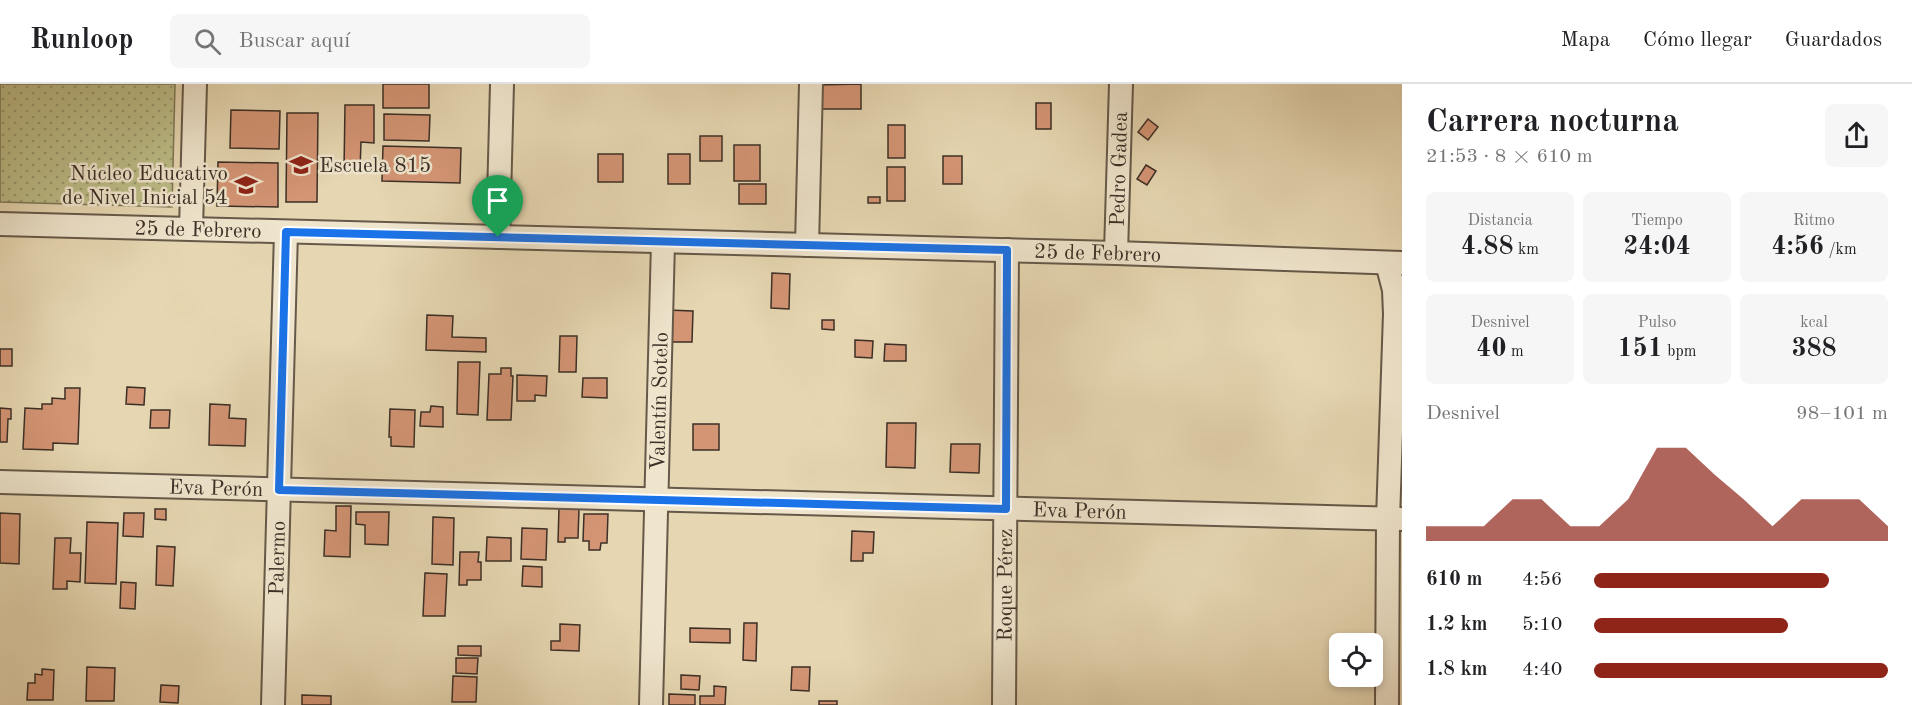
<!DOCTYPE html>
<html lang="es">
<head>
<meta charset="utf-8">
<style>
  body { margin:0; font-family:"Old Standard TT",serif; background:#f6f6f6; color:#202124; height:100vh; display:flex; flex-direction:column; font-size:22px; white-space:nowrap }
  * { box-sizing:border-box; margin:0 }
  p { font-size:20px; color:#757577 }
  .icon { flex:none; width:33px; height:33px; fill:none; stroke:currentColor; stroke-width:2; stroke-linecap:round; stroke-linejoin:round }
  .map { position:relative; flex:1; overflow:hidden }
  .side { display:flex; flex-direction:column; background:#fff; width:510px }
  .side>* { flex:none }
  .tools { position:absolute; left:1329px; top:549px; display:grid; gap:12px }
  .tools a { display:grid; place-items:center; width:54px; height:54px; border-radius:9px; background:#fff; box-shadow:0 3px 9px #0003; font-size:30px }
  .pin { position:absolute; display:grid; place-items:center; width:51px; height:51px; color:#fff; margin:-62px -26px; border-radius:50% 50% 50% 0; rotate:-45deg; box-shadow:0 0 6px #0007 }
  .pin .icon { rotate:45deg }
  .round { display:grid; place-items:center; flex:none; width:63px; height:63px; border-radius:9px; background:#f6f6f6 }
  .headline { display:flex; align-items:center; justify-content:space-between; height:102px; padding:0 24px }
  h1 { font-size:33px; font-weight:800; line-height:45px }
  .metrics { display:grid; grid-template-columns:repeat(3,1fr); gap:9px; height:102px; padding:6px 24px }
  .metrics div { display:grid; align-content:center; border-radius:9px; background:#f6f6f6; text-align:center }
  .metrics b { font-size:26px; font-weight:800 }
  .metrics small { font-size:16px; font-weight:400 }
  .metrics p { font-size:16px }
  .chart { height:168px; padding:12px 24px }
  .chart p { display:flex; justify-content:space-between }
  .chart svg { width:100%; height:108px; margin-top:6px; fill:#8f2418; opacity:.7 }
  ul { padding:0 24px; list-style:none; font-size:20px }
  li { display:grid; grid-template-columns:96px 72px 1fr; align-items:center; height:45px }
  li i { height:15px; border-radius:8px; background:#8f2418 }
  header { display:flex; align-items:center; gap:36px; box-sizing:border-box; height:84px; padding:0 30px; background:#fff; border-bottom:2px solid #e0e0e0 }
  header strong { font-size:28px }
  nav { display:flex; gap:33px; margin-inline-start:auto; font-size:21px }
  .search { width:420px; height:54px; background:#f6f6f6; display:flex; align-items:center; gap:15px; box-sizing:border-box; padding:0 21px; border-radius:9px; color:#757577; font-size:22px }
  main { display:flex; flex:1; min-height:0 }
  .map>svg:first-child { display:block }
  .park { fill:url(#park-dots); stroke:#7c7656; stroke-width:1.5 }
  .building { fill:#d49575; stroke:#3b2f26; stroke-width:1.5 }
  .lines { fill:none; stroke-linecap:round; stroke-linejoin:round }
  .minor-casing { stroke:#665949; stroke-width:26 }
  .minor { stroke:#efe5cd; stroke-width:22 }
  .route-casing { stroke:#fff; stroke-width:12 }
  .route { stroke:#1a73e8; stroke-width:8 }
  .labels { text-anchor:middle; stroke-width:5; stroke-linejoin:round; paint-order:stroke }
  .poi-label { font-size:21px; fill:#3b2f26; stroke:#efe5cd; text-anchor:start }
  .street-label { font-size:21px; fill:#3b2f26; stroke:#efe5cd }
</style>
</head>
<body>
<header>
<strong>Runloop</strong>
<div class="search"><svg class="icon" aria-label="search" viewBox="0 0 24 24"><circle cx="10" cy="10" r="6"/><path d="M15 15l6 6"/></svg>Buscar aquí</div>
<nav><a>Mapa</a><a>Cómo llegar</a><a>Guardados</a></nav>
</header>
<main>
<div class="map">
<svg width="1402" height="621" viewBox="0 0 1402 621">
  <defs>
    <pattern id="park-dots" width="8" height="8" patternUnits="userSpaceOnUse" patternTransform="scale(1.5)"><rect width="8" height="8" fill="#bcbc87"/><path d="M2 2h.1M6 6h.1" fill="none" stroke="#9a996e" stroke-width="1.8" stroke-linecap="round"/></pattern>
  </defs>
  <rect width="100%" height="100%" fill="#e6d7b2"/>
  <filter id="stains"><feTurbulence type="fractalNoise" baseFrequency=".00333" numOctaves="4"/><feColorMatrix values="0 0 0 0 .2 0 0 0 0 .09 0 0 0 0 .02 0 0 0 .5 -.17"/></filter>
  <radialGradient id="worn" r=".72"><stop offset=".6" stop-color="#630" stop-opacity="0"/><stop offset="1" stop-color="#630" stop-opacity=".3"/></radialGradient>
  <!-- park -->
  <path class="park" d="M0 0H175L172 123 0 118Z"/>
  <!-- building -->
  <g class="building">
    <rect x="383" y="0" width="46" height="24"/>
    <path d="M861 0V25H818V1Z"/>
    <rect x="1036" y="19" width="15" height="26"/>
    <path d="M345 21H374V59L361 58 360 86H344Z"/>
    <path d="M231 26 280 27 279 65 230 64Z"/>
    <path d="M287 29H318L317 118H286Z"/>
    <path d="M384 30 430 31 429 57 384 56Z"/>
    <path d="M1148 35 1158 43 1148 56 1138 48Z"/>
    <rect x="888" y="41" width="17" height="33"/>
    <rect x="700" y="52" width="22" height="25"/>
    <rect x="734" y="61" width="26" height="36"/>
    <path d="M383 62 461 64 460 99 382 97Z"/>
    <rect x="598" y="70" width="25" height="28"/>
    <rect x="668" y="70" width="22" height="30"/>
    <rect x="943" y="72" width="19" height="28"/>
    <path d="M218 78 278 79V123L217 122Z"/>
    <path d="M1146 81 1156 87 1147 101 1137 95Z"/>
    <rect x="887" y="83" width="18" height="34"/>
    <rect x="739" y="100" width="27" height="20"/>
    <rect x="868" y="113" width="12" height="6"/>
    <path d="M772 189 790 190 789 225 771 224Z"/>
    <path d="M667 226 693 227 692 258H666Z"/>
    <path d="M427 231 453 232 452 253 486 254V268L426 266Z"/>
    <path d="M822 236H834V246L822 245Z"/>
    <path d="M560 252H577L576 288H559Z"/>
    <path d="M855 256 873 257 872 274 855 273Z"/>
    <path d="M885 260 906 261V277H884Z"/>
    <rect x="0" y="265" width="12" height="17"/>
    <path d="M458 278H480L478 331 457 330Z"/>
    <path d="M501 284H511V292H513L511 336H487L489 290H501Z"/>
    <path d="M517 291 547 292 546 312 535 311V317H517Z"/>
    <path d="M583 294H607V314L582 313Z"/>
    <path d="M127 303 145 304 144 321 126 320Z"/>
    <path d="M65 304H80L78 360 53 359V366L23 365 25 324 42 325V320H52V314L65 315Z"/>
    <path d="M210 320 230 321 229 334 246 335 245 362 209 361Z"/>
    <path d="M431 322 443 323V343L420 342 421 328H430Z"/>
    <path d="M0 324 11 325V335H8L7 358H0Z"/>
    <path d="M390 325 415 326 414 363 391 362V353H389Z"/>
    <path d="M151 326H170L169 344H150Z"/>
    <path d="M887 339H916L915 384 886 383Z"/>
    <rect x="693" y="340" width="26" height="26"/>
    <path d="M951 360H980L979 389 950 388Z"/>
    <path d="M336 422H351L350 473 324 472 325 446 336 447Z"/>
    <path d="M559 424 579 425 578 454H565V458H558Z"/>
    <path d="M155 425H166V436L155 435Z"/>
    <path d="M356 428H389L388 461 365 460V441L356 440Z"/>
    <path d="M0 429 20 430 19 480 0 479Z"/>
    <path d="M124 429H144L143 453 123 452Z"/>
    <path d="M584 430H608L607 459H601L600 466H589V457H583Z"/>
    <path d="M433 433 454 434 453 481 432 480Z"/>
    <path d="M87 438 118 439 116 500 85 499Z"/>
    <path d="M522 444 547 445 546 476 521 475Z"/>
    <path d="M852 447 874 448 873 469H863V477H851Z"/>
    <path d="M487 453 511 454V477H486Z"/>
    <path d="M55 454H71L70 469H81L80 498 67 497V505H53Z"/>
    <path d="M157 462 175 463 173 502 156 501Z"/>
    <path d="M460 468H479L478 478H481V496H467V501H459Z"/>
    <path d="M523 482 542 483V503L522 502Z"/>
    <path d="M425 489 447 490 445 532H423Z"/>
    <path d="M121 498 136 499 135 525 120 524Z"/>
    <path d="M744 539H757L756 577 743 576Z"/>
    <path d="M560 540 580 541 579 567 551 566V557H560Z"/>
    <path d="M690 544 730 545V559L690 558Z"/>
    <path d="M458 562H481V572L458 571Z"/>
    <path d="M456 574H478L477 590 456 589Z"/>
    <path d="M87 583 115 584 114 617H86Z"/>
    <path d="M792 583H810L809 607 791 606Z"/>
    <path d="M42 585 54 586 53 616H27L28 599H35V590L42 591Z"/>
    <path d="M681 591 700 592 699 606 681 605Z"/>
    <path d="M453 592 477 593 476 618H452Z"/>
    <path d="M161 601 179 602 178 619 160 618Z"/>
    <path d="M714 602 726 603 725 621H700V612H714Z"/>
    <path d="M669 610 695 611V621H669Z"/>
    <path d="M302 611 331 612V621H302Z"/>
    <rect x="819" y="617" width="18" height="4"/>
  </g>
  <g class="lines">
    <!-- minor casing -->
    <g class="minor-casing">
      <g id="minor">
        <path id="s1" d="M0 140 1116 169 1402 179"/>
        <path d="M191 145 195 0"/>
        <path d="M498 153 502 0"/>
        <path d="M807 161 811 0"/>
        <path id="s2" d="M1116 169 1121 0"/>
        <path id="s3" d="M0 398 1402 435"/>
        <path id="s4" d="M273 621 286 148"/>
        <path id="s5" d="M651 621 663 158"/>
        <path id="s6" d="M1004 621 1007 166"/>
        <path d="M1387 621 1388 435 1395 230 1394 206 1387 179"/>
      </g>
    </g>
    <!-- minor -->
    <use href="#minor" class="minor"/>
  </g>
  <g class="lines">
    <!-- route casing -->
    <g class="route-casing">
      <path id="route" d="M286 148 1007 166 1006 425 279 406Z"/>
    </g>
    <!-- route -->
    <use href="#route" class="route"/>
  </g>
  <!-- icons -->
  <defs>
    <g id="school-bare" transform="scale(1.8)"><path d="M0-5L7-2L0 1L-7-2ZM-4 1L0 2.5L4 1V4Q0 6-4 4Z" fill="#8f2418" stroke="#efe5cd" stroke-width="2.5" paint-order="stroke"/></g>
  </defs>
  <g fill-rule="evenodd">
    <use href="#school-bare" x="301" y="81"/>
    <use href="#school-bare" x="246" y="101"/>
  </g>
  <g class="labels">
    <!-- poi labels -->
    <g class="poi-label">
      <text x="319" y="88">Escuela 815</text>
      <text x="228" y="96" text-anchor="end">Núcleo Educativo<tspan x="228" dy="24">de Nivel Inicial 54</tspan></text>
    </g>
    <!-- street labels -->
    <g class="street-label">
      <text dy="7" stroke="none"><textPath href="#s2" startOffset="84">Pedro Gadea</textPath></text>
      <text dy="7" stroke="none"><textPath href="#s1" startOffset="198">25 de Febrero</textPath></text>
      <text dy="7" stroke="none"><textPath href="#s1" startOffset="1098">25 de Febrero</textPath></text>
      <text dy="7" stroke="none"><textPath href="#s5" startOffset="304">Valentín Sotelo</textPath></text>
      <text dy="7" stroke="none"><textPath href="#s3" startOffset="216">Eva Perón</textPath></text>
      <text dy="7" stroke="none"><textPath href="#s3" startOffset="1080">Eva Perón</textPath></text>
      <text dy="7" stroke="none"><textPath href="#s4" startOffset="147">Palermo</textPath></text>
      <text dy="7" stroke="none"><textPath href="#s6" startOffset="120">Roque Pérez</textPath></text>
    </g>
  </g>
  <rect width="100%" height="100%" filter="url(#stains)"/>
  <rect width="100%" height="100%" fill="url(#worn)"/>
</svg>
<div class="tools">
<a><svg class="icon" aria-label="locate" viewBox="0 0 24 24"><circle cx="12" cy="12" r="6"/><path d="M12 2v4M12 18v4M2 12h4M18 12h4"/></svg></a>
</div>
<div class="pin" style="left:498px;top:153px;background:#1e9e55"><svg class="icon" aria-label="arrive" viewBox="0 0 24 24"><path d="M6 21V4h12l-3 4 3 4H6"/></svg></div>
</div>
<section class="side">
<div class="headline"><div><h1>Carrera nocturna</h1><p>21:53 · 8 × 610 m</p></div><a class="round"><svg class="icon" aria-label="share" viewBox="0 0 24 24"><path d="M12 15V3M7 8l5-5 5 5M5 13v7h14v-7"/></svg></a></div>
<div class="metrics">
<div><p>Distancia</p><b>4.88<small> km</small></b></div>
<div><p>Tiempo</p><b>24:04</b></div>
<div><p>Ritmo</p><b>4:56<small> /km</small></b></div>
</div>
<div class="metrics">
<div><p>Desnivel</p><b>40<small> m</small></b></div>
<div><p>Pulso</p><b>151<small> bpm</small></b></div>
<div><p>kcal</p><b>388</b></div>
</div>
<div class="chart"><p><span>Desnivel</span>98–101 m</p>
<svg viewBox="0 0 160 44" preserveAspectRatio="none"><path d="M0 44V38L10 38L20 38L30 27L40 27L50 38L60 38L70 27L80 6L90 6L100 17L110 27L120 38L130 27L140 27L150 27L160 38V44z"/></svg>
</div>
<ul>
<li><b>610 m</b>4:56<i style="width:80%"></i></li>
<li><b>1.2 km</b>5:10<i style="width:66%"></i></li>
<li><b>1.8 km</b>4:40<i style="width:100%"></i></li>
</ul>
</section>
</main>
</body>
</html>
